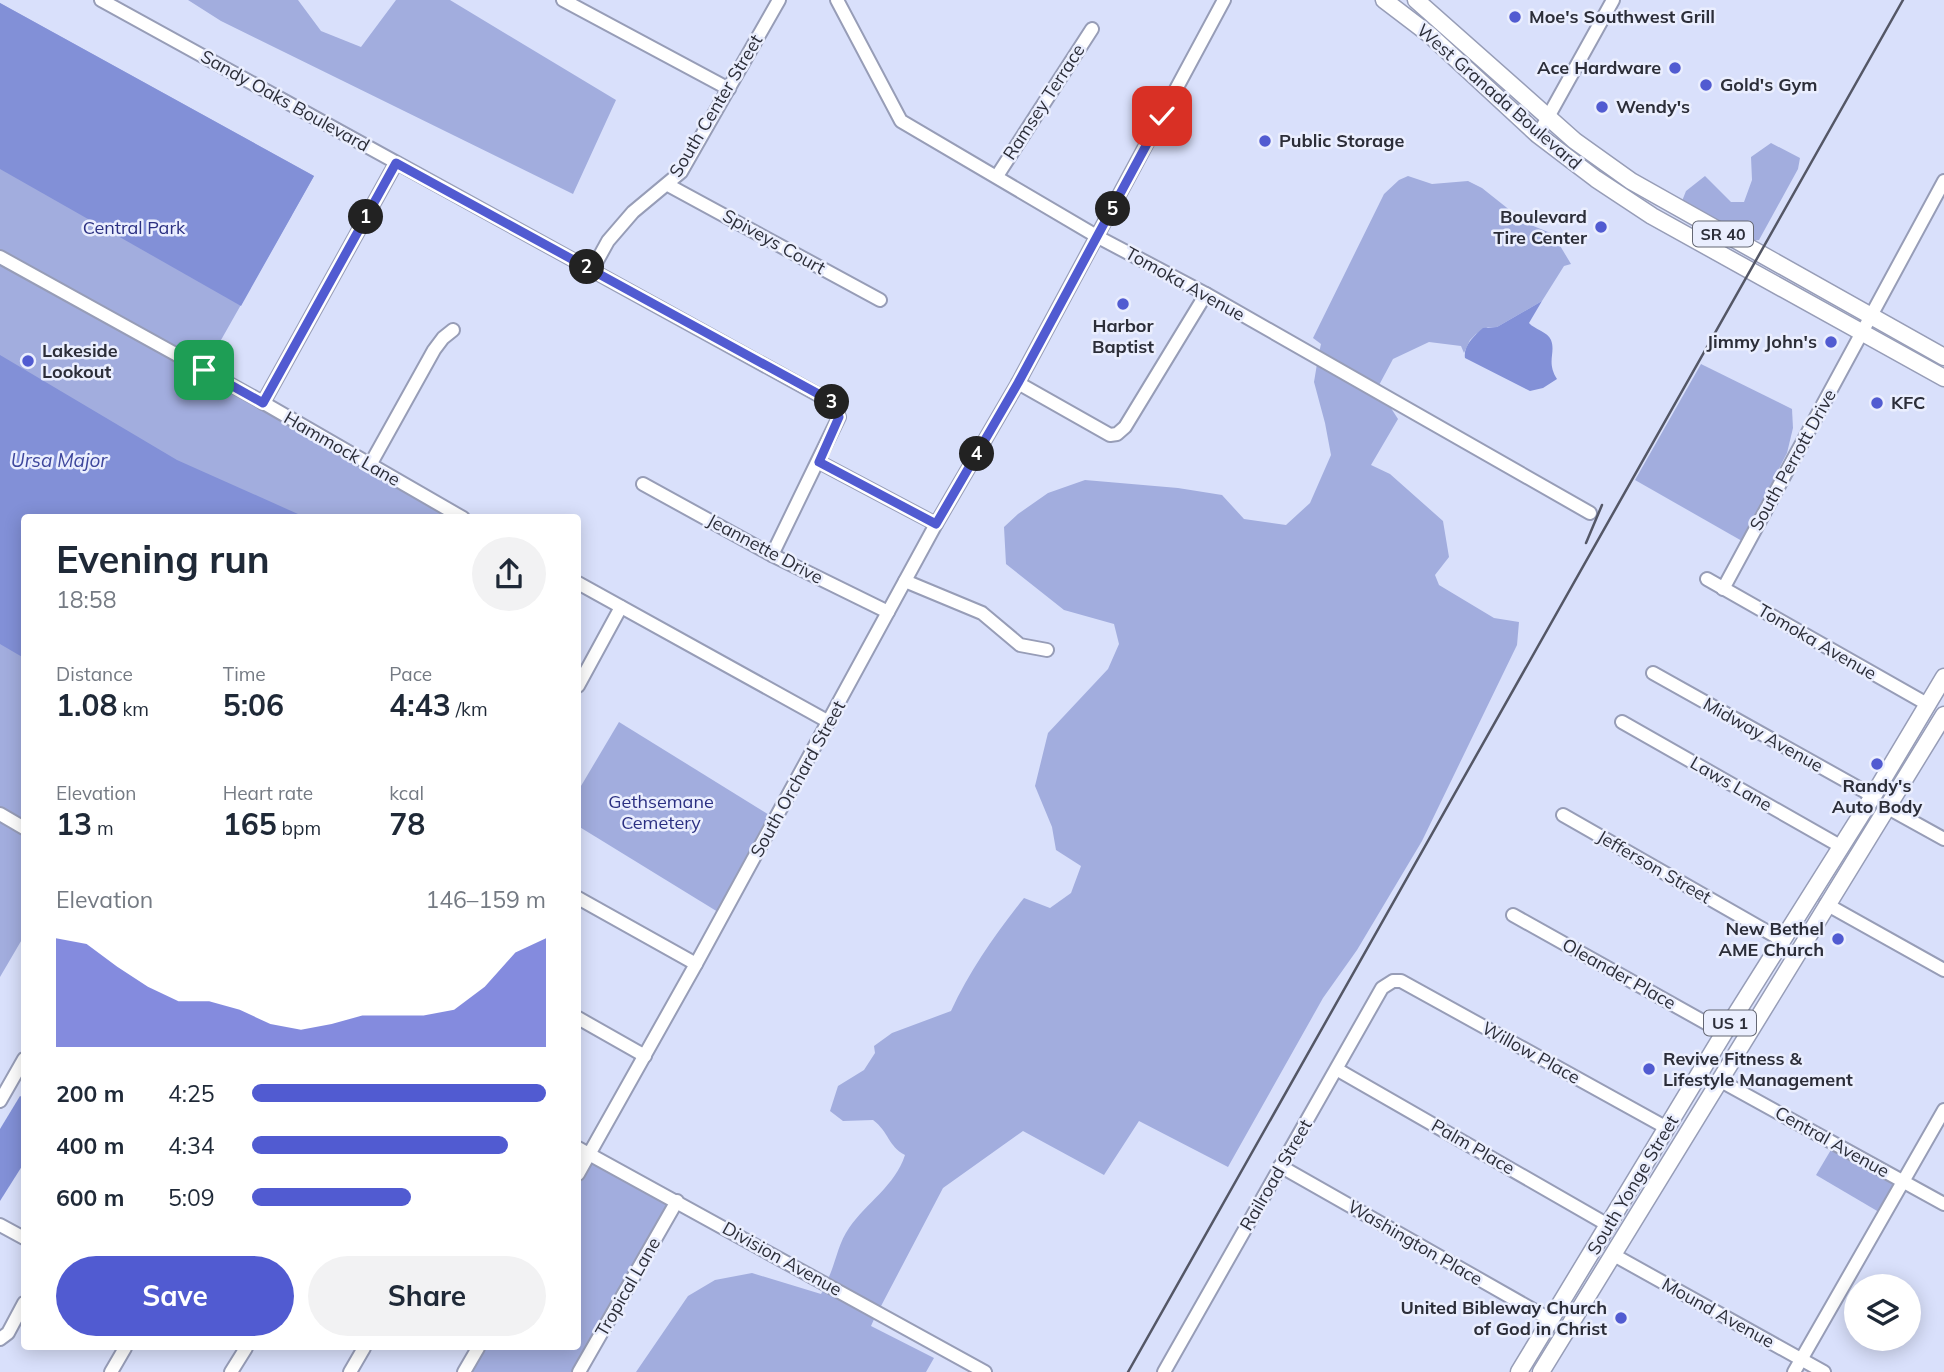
<!DOCTYPE html>
<html lang="en">
<head>
<meta charset="utf-8">
<style>
  body { margin:0; font-family:Mulish,sans-serif; background:#f2f2f3; color:#1f2937; height:100vh; display:flex; flex-direction:column; font-size:26px; white-space:nowrap }
  * { box-sizing:border-box; margin:0 }
  p { font-size:23px; color:#747a83 }
  .icon { flex:none; width:38px; height:38px; fill:none; stroke:currentColor; stroke-width:2; stroke-linecap:round; stroke-linejoin:round }
  .map { position:relative; flex:1; overflow:hidden }
  .details { position:absolute; left:21px; top:514px; width:560px; height:836px; display:flex; flex-direction:column; background:#fff; border-radius:7px; box-shadow:0 4px 18px #0003 }
  .details>* { flex:none }
  .buttons { position:absolute; left:1844px; top:1274px; display:grid; gap:14px }
  .buttons a { display:grid; place-items:center; width:77px; height:77px; border-radius:50%; background:#fff; box-shadow:0 4px 18px #0003; font-size:35px }
  .pin { position:absolute; display:grid; place-items:center; width:60px; height:60px; color:#fff; margin:-30px; border-radius:14px; box-shadow:0 4px 10px #0006 }
  .km { position:absolute; width:35px; height:35px; margin:-18px; border-radius:50%; background:#222; color:#fff; font-size:19px; line-height:35px; text-align:center }
  .round { display:grid; place-items:center; flex:none; width:74px; height:74px; border-radius:37px; background:#f2f2f3 }
  .summary { display:flex; align-items:center; justify-content:space-between; height:119px; padding:0 35px }
  h1 { font-size:38px; font-weight:700; line-height:52px }
  .metrics { display:grid; grid-template-columns:repeat(3,1fr); gap:10px; height:119px; padding:7px 35px }
  .metrics div { display:grid; align-content:center }
  .metrics b { font-size:30px; font-weight:700 }
  .metrics small { font-size:19px; font-weight:400 }
  .metrics p { font-size:19px }
  .chart { height:196px; padding:14px 35px }
  .chart p { display:flex; justify-content:space-between }
  .chart svg { width:100%; height:126px; margin-top:7px; fill:#515bd1; opacity:.7 }
  .action { display:flex; gap:14px; margin-top:auto; padding:14px 35px }
  .action a { flex:1; height:80px; border-radius:42px; background:#515bd1; color:#fff; font-size:28px; font-weight:700; line-height:80px; text-align:center }
  .action a+a { background:#f2f2f3; color:#1f2937 }
  ul { padding:0 35px; list-style:none; font-size:23px }
  li { display:grid; grid-template-columns:112px 84px 1fr; align-items:center; height:52px }
  li i { height:18px; border-radius:9px; background:#515bd1 }
  .map>svg:first-child { display:block }
  .green { fill:#a2adde }
  .water { fill:#8290d7 }
  .lines { fill:none; stroke-linecap:round; stroke-linejoin:round }
  .minor-casing { stroke:#979db7; stroke-width:16 }
  .major-casing { stroke:#979db7; stroke-width:19 }
  .minor { stroke:#fff; stroke-width:12 }
  .major { stroke:#fff; stroke-width:16 }
  .rail { stroke:#545766; stroke-width:2.5 }
  .route-casing { stroke:#fff; stroke-width:14 }
  .route { stroke:#515bd1; stroke-width:9 }
  .poi-dot { fill:#515bd1; stroke:#eaeefe; stroke-width:2.5 }
  .labels { text-anchor:middle; stroke-width:5; stroke-linejoin:round; paint-order:stroke }
  .shield { fill:#eaeefe; stroke:#656874; stroke-width:2 }
  .shield-label { font-size:16px; font-weight:bold; fill:#2c2e39 }
  .poi-label { font-size:18px; font-weight:bold; fill:#2c2e39; stroke:#eaeefe; text-anchor:start }
  .street-label { font-size:18px; fill:#2c2e39; stroke:#eaeefe }
  .park-label { font-size:18px; fill:#2b3082; stroke:#eaeefe }
  .water-label { font-size:19px; font-style:italic; fill:#3e479c; stroke:#eaeefe }
</style>
</head>
<body>
<div class="map">
<svg width="1944" height="1372" viewBox="0 0 1944 1372">
  <rect width="100%" height="100%" fill="#d9e0fb"/>
  <!-- green -->
  <g class="green">
    <path d="M188 0H298L321 31 361 47 396 0H450L616 100 573 194 221 21Z"/>
    <path d="M0 3 314 176 204 370 463 518H24V936L0 977Z"/>
    <path d="M1771 143 1800 158 1798 169 1759 240 1749 241 1682 201 1686 191 1705 176 1731 202H1744L1752 180 1751 157Z"/>
    <path d="M1408 176 1432 184 1468 181 1482 188 1526 223 1553 234 1571 264 1564 266 1542 301 1497 327H1488L1476 334 1470 340 1464 353 1461 346 1429 342 1393 359 1378 387 1319 353 1321 344 1313 338 1384 194 1399 180Z"/>
    <path d="M1317 364 1389 405 1398 419 1371 465 1390 474 1443 521 1449 557 1435 575 1439 585 1494 618 1519 622 1517 645 1422 841 1357 950 1323 998 1228 1167 1139 1121 1104 1175 1023 1131 943 1188 880 1308 828 1279C836 1262 838 1244 849 1228 867 1202 895 1186 905 1155 888 1146 889 1132 873 1120L843 1121 830 1111 838 1086 864 1070 875 1053 874 1046 892 1033 951 1011C970 970 996 933 1024 898L1050 908 1071 893 1081 866 1056 850 1052 827 1035 786 1048 733 1108 669 1119 644 1114 624 1064 610 1006 564 1004 527 1018 514 1048 493 1085 480 1178 488 1222 495 1244 519 1286 525 1310 503 1331 455 1325 423 1314 382Z"/>
    <path d="M1701 364 1792 409 1793 428 1787 453 1742 541 1635 480Z"/>
    <path d="M619 722 771 816 718 912 578 826V791Z"/>
    <path d="M1835 1143 1903 1181 1884 1215 1816 1175Z"/>
    <path d="M591 1161 670 1203 574 1372H469L484 1348H578V1184Z"/>
    <path d="M752 1273 821 1294 824 1289 875 1317 871 1326 934 1358 926 1372H636L688 1296 715 1280Z"/>
  </g>
  <!-- water -->
  <g class="water">
    <path d="M0 3 314 176 241 306 0 169Z"/>
    <path d="M1542 301 1529 323C1534 329 1548 332 1551 340 1556 353 1546 362 1557 379L1543 388 1530 391 1465 358C1463 346 1474 336 1483 328L1497 327Z"/>
    <path d="M0 355 177 460 307 518H24V658L0 644Z"/>
    <path d="M20 1096 24 1098V1163L0 1201V1129Z"/>
  </g>
  <g class="lines">
    <!-- minor casing -->
    <g class="minor-casing">
      <g id="minor">
        <path d="M101 0 833 403 839 417 772 555"/>
        <path d="M563 0 729 89"/>
        <path d="M837 0 901 121 1098 237 1206 294 1590 513"/>
        <path d="M1538 135 1613 0"/>
        <path d="M997 176 1092 29"/>
        <path d="M668 185 880 300"/>
        <path d="M0 257 255 398 463 518"/>
        <path d="M592 270 608 241 633 212 681 172 779 0"/>
        <path d="M1018 383 1110 435 1117 434 1125 427 1206 294"/>
        <path d="M263 403 396 163"/>
        <path d="M819 462 936 524"/>
        <path d="M370 465 434 350 443 338 453 330"/>
        <path d="M643 484 772 555 888 612"/>
        <path d="M1707 579 1927 704"/>
        <path d="M905 581 982 613 1020 645 1047 650"/>
        <path d="M578 583 829 722"/>
        <path d="M1723 589 1944 181"/>
        <path d="M1653 673 1873 796"/>
        <path d="M578 686 621 607"/>
        <path d="M1622 722 1840 846"/>
        <path d="M1888 808 1944 839"/>
        <path d="M0 814 24 828"/>
        <path d="M1563 815 1782 940"/>
        <path d="M578 898 696 964"/>
        <path d="M1826 904 1944 970"/>
        <path d="M1513 915 1724 1033"/>
        <path d="M578 1018 645 1056"/>
        <path d="M1338 1070 1608 1225"/>
        <path d="M1719 1080 1944 1204"/>
        <path d="M0 1101 24 1059"/>
        <path d="M578 1148 985 1372"/>
        <path d="M1280 1166 1551 1320"/>
        <path d="M578 1174 696 964 936 524 1018 383 1224 0"/>
        <path d="M0 1225 24 1238"/>
        <path d="M1612 1254 1824 1372"/>
        <path d="M0 1339 8 1333 24 1303"/>
        <path d="M111 1372 125 1348"/>
        <path d="M231 1372 246 1348"/>
        <path d="M350 1372 364 1348"/>
        <path d="M464 1372 478 1348"/>
        <path d="M579 1372 677 1201"/>
        <path d="M1164 1372 1382 988 1393 981H1401L1667 1128"/>
        <path d="M1794 1372 1944 1110"/>
      </g>
    </g>
    <!-- major casing -->
    <g class="major-casing">
      <g id="major">
        <path d="M1384 0 1430 35 1538 135 1596 179 1652 216 1944 378"/>
        <path d="M1416 0 1575 141 1631 181 1944 357"/>
        <path d="M1519 1372 1724 1033 1873 796 1944 677"/>
        <path d="M1541 1372 1944 715"/>
      </g>
    </g>
    <!-- minor -->
    <use href="#minor" class="minor"/>
    <!-- major -->
    <use href="#major" class="major"/>
    <!-- rail -->
    <g class="rail">
      <path d="M1586 543 1602 505"/>
      <path d="M1128 1372 1903 0"/>
    </g>
  </g>
  <g class="lines">
    <!-- route casing -->
    <g class="route-casing">
      <path id="route" d="M204 370 263 403 396 163 833 402 839 417 819 462 936 524 1018 383 1162 116"/>
    </g>
    <!-- route -->
    <use href="#route" class="route"/>
  </g>
  <!-- markers -->
  <g class="poi-dot">
    <circle cx="1515" cy="17" r="7"/>
    <circle cx="1675" cy="68" r="7"/>
    <circle cx="1706" cy="85" r="7"/>
    <circle cx="1602" cy="107" r="7"/>
    <circle cx="1265" cy="141" r="7"/>
    <circle cx="1601" cy="227" r="7"/>
    <circle cx="1123" cy="304" r="7"/>
    <circle cx="1831" cy="342" r="7"/>
    <circle cx="28" cy="361" r="7"/>
    <circle cx="1877" cy="403" r="7"/>
    <circle cx="1877" cy="764" r="7"/>
    <circle cx="1838" cy="939" r="7"/>
    <circle cx="1649" cy="1069" r="7"/>
    <circle cx="1621" cy="1318" r="7"/>
  </g>
  <g class="labels">
    <!-- shield labels -->
    <g class="shield">
      <rect x="1693" y="221.5" width="60" height="25" rx="5"/>
      <rect x="1704" y="1010.5" width="52" height="25" rx="5"/>
    </g>
    <g class="shield-label">
      <text x="1723" y="240">SR 40</text>
      <text x="1730" y="1029">US 1</text>
    </g>
    <!-- poi labels -->
    <g class="poi-label">
      <text x="1529" y="23">Moe's Southwest Grill</text>
      <text x="1661" y="74" text-anchor="end">Ace Hardware</text>
      <text x="1720" y="91">Gold's Gym</text>
      <text x="1616" y="113">Wendy's</text>
      <text x="1279" y="147">Public Storage</text>
      <text x="1587" y="223" text-anchor="end">Boulevard<tspan x="1587" dy="21">Tire Center</tspan></text>
      <text x="1123" y="332" text-anchor="middle">Harbor<tspan x="1123" dy="21">Baptist</tspan></text>
      <text x="1817" y="348" text-anchor="end">Jimmy John's</text>
      <text x="42" y="357">Lakeside<tspan x="42" dy="21">Lookout</tspan></text>
      <text x="1891" y="409">KFC</text>
      <text x="1877" y="792" text-anchor="middle">Randy's<tspan x="1877" dy="21">Auto Body</tspan></text>
      <text x="1824" y="935" text-anchor="end">New Bethel<tspan x="1824" dy="21">AME Church</tspan></text>
      <text x="1663" y="1065">Revive Fitness &amp;<tspan x="1663" dy="21">Lifestyle Management</tspan></text>
      <text x="1607" y="1314" text-anchor="end">United Bibleway Church<tspan x="1607" dy="21">of God in Christ</tspan></text>
    </g>
    <!-- street labels -->
    <g class="street-label">
      <text transform="translate(1499 97) rotate(41)" y="6">West Granada Boulevard</text>
      <text transform="translate(285 101) rotate(29)" y="6">Sandy Oaks Boulevard</text>
      <text transform="translate(1044 102) rotate(-57)" y="6">Ramsey Terrace</text>
      <text transform="translate(716 106) rotate(-59)" y="6">South Center Street</text>
      <text transform="translate(774 242) rotate(29)" y="6">Spiveys Court</text>
      <text transform="translate(1185 284) rotate(29)" y="6">Tomoka Avenue</text>
      <text transform="translate(342 449) rotate(30)" y="6">Hammock Lane</text>
      <text transform="translate(1793 460) rotate(-61)" y="6">South Perrott Drive</text>
      <text transform="translate(765 549) rotate(28)" y="6">Jeannette Drive</text>
      <text transform="translate(1817 642) rotate(30)" y="6">Tomoka Avenue</text>
      <text transform="translate(1763 735) rotate(29)" y="6">Midway Avenue</text>
      <text transform="translate(798 779) rotate(-61)" y="6">South Orchard Street</text>
      <text transform="translate(1731 784) rotate(30)" y="6">Laws Lane</text>
      <text transform="translate(1654 867) rotate(30)" y="6">Jefferson Street</text>
      <text transform="translate(1619 974) rotate(29)" y="6">Oleander Place</text>
      <text transform="translate(1531 1053) rotate(29)" y="6">Willow Place</text>
      <text transform="translate(1832 1142) rotate(29)" y="6">Central Avenue</text>
      <text transform="translate(1473 1147) rotate(30)" y="6">Palm Place</text>
      <text transform="translate(1276 1175) rotate(-60)" y="6">Railroad Street</text>
      <text transform="translate(1633 1185) rotate(-59)" y="6">South Yonge Street</text>
      <text transform="translate(1415 1243) rotate(30)" y="6">Washington Place</text>
      <text transform="translate(782 1259) rotate(29)" y="6">Division Avenue</text>
      <text transform="translate(628 1287) rotate(-60)" y="6">Tropical Lane</text>
      <text transform="translate(1718 1313) rotate(29)" y="6">Mound Avenue</text>
    </g>
    <!-- park labels -->
    <g class="park-label">
      <text x="134" y="234">Central Park</text>
      <text x="661" y="808">Gethsemane<tspan x="661" dy="21">Cemetery</tspan></text>
    </g>
    <!-- water labels -->
    <g class="water-label">
      <text x="59" y="467">Ursa Major</text>
    </g>
  </g>
</svg>
<div class="buttons">
<a><svg class="icon" aria-label="layers" viewBox="0 0 24 24"><path d="M12 4l9 5-9 5-9-5zM3 14l9 5 9-5"/></svg></a>
</div>
<div class="pin" style="left:204px;top:370px;background:#1e9e55"><svg class="icon" aria-label="arrive" viewBox="0 0 24 24"><path d="M6 21V4h12l-3 4 3 4H6"/></svg></div>
<div class="pin" style="left:1162px;top:116px;background:#d93025"><svg class="icon" aria-label="check" viewBox="0 0 24 24"><path d="M5 12l5 5 9-10"/></svg></div>
<b class="km" style="left:366px;top:217px">1</b>
<b class="km" style="left:587px;top:267px">2</b>
<b class="km" style="left:832px;top:402px">3</b>
<b class="km" style="left:977px;top:454px">4</b>
<b class="km" style="left:1113px;top:209px">5</b>
<section class="details">
<div class="summary"><div><h1>Evening run</h1><p>18:58</p></div><a class="round"><svg class="icon" aria-label="share" viewBox="0 0 24 24"><path d="M12 15V3M7 8l5-5 5 5M5 13v7h14v-7"/></svg></a></div>
<div class="metrics">
<div><p>Distance</p><b>1.08<small> km</small></b></div>
<div><p>Time</p><b>5:06</b></div>
<div><p>Pace</p><b>4:43<small> /km</small></b></div>
</div>
<div class="metrics">
<div><p>Elevation</p><b>13<small> m</small></b></div>
<div><p>Heart rate</p><b>165<small> bpm</small></b></div>
<div><p>kcal</p><b>78</b></div>
</div>
<div class="chart"><p><span>Elevation</span>146–159 m</p>
<svg viewBox="0 0 160 44" preserveAspectRatio="none"><path d="M0 44V6L10 8L20 16L30 23L40 28L50 28L60 31L70 36L80 38L90 36L100 33L110 33L120 33L130 31L140 23L150 11L160 6V44z"/></svg>
</div>
<ul>
<li><b>200 m</b>4:25<i style="width:100%"></i></li>
<li><b>400 m</b>4:34<i style="width:87%"></i></li>
<li><b>600 m</b>5:09<i style="width:54%"></i></li>
</ul>
<div class="action"><a>Save</a><a>Share</a></div>
</section>
</div>
</body>
</html>
